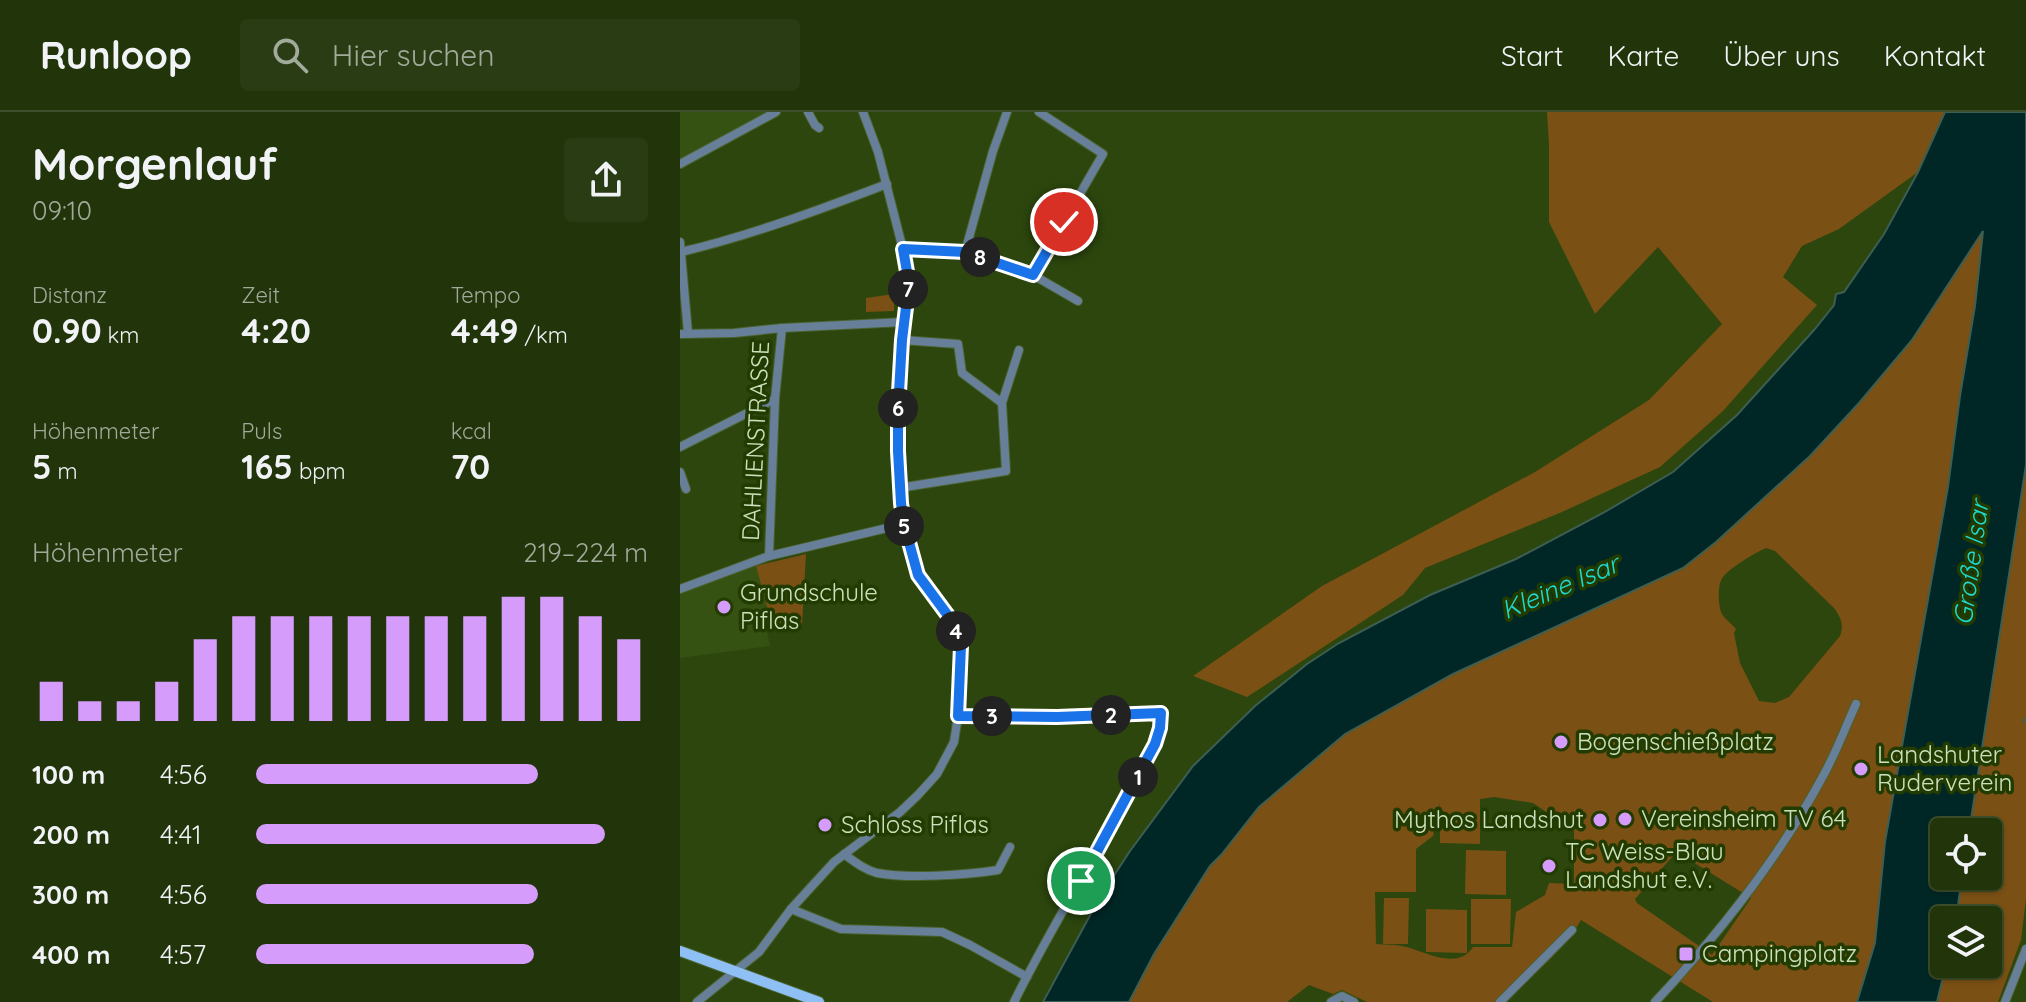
<!DOCTYPE html>
<html lang="de">
<head>
<meta charset="utf-8">
<style>
  body { margin:0; font-family:Quicksand,sans-serif; background:#293c13; color:#f1f3f6; height:100vh; display:flex; flex-direction:column; font-size:30px; white-space:nowrap }
  * { box-sizing:border-box; margin:0 }
  p { font-size:26px; color:#a2aa9c }
  .icon { flex:none; width:44px; height:44px; fill:none; stroke:currentColor; stroke-width:2; stroke-linecap:round; stroke-linejoin:round }
  .map { position:relative; flex:1; overflow:hidden }
  .panel { display:flex; flex-direction:column; background:#21340a; width:680px }
  .panel>* { flex:none }
  .controls { position:absolute; left:1250px; top:706px; display:grid; gap:16px }
  .controls a { display:grid; place-items:center; width:72px; height:72px; border-radius:8px; background:#21340a; box-shadow:0 2px 6px #0004,0 0 0 2px #3e4f2b; font-size:40px }
  .pin { position:absolute; display:grid; place-items:center; width:68px; height:68px; color:#fff; margin:-34px; border:4px solid #fff; border-radius:50%; box-shadow:0 2px 8px #0007 }
  .km { position:absolute; width:40px; height:40px; margin:-20px; border-radius:50%; background:#222; color:#fff; font-size:22px; line-height:40px; text-align:center }
  .round { display:grid; place-items:center; flex:none; width:84px; height:84px; border-radius:8px; background:#293c13 }
  .head { display:flex; align-items:center; justify-content:space-between; height:136px; padding:0 32px }
  h1 { font-size:44px; font-weight:800; line-height:60px }
  .figures { display:grid; grid-template-columns:repeat(3,1fr); gap:12px; height:136px; padding:8px 32px }
  .figures div { display:grid; align-content:center }
  .figures b { font-size:34px; font-weight:800 }
  .figures small { font-size:22px; font-weight:400 }
  .figures p { font-size:22px }
  .chart { height:224px; padding:16px 32px }
  .chart p { display:flex; justify-content:space-between }
  .chart svg { width:100%; height:144px; margin-top:8px; stroke:#d59cfb; stroke-width:6 }
  ul { padding:0 32px; list-style:none; font-size:26px }
  li { display:grid; grid-template-columns:128px 96px 1fr; align-items:center; height:60px }
  li i { height:20px; border-radius:10px; background:#d59cfb }
  header { display:flex; align-items:center; gap:48px; box-sizing:border-box; height:112px; padding:0 40px; background:#21340a; border-bottom:2px solid #3e4f2b }
  header strong { font-size:38px }
  nav { display:flex; gap:44px; margin-inline-start:auto; font-size:28px }
  .search { width:560px; height:72px; background:#293c13; display:flex; align-items:center; gap:20px; box-sizing:border-box; padding:0 28px; border-radius:8px; color:#a2aa9c; font-size:30px }
  main { display:flex; flex:1; min-height:0 }
  .map>svg:first-child { display:block }
  .built { fill:#365212 }
  .green { fill:#7a5014; fill-rule:evenodd }
  .water { fill:#002725; stroke:#3d5e52; stroke-width:2 }
  .lines { fill:none; stroke-linecap:round; stroke-linejoin:round }
  .stream { stroke:#3d5e52; stroke-width:2 }
  .minor-casing { stroke:#49622c; stroke-width:10 }
  .major-casing { stroke:#49622c; stroke-width:12 }
  .minor { stroke:#687f9a; stroke-width:8 }
  .major { stroke:#8fc0f5; stroke-width:10 }
  .route-casing { stroke:#fff; stroke-width:16 }
  .route { stroke:#1a73e8; stroke-width:10 }
  .poi-dot { fill:#d59cfb; stroke:#223b00; stroke-width:3 }
  .labels { text-anchor:middle; stroke-width:7; stroke-linejoin:round; paint-order:stroke }
  .street-label { font-size:24px; fill:#cce0bb; stroke:#223b00 }
  .poi-label { font-size:24px; fill:#cce0bb; stroke:#223b00; text-anchor:start }
  .water-label { font-size:26px; font-style:italic; fill:#1cdad3; stroke:#223b00 }
</style>
</head>
<body>
<header>
<strong>Runloop</strong>
<div class="search"><svg class="icon" aria-label="search" viewBox="0 0 24 24"><circle cx="10" cy="10" r="6"/><path d="M15 15l6 6"/></svg>Hier suchen</div>
<nav><a>Start</a><a>Karte</a><a>Über uns</a><a>Kontakt</a></nav>
</header>
<main>
<section class="panel">
<div class="head"><div><h1>Morgenlauf</h1><p>09:10</p></div><a class="round"><svg class="icon" aria-label="share" viewBox="0 0 24 24"><path d="M12 15V3M7 8l5-5 5 5M5 13v7h14v-7"/></svg></a></div>
<div class="figures">
<div><p>Distanz</p><b>0.90<small> km</small></b></div>
<div><p>Zeit</p><b>4:20</b></div>
<div><p>Tempo</p><b>4:49<small> /km</small></b></div>
</div>
<div class="figures">
<div><p>Höhenmeter</p><b>5<small> m</small></b></div>
<div><p>Puls</p><b>165<small> bpm</small></b></div>
<div><p>kcal</p><b>70</b></div>
</div>
<div class="chart"><p><span>Höhenmeter</span>219–224 m</p>
<svg viewBox="0 0 160 44" preserveAspectRatio="none"><path d="M5 44V32M15 44V38M25 44V38M35 44V32M45 44V19M55 44V12M65 44V12M75 44V12M85 44V12M95 44V12M105 44V12M115 44V12M125 44V6M135 44V6M145 44V12M155 44V19"/></svg>
</div>
<ul>
<li><b>100 m</b>4:56<i style="width:72%"></i></li>
<li><b>200 m</b>4:41<i style="width:89%"></i></li>
<li><b>300 m</b>4:56<i style="width:72%"></i></li>
<li><b>400 m</b>4:57<i style="width:71%"></i></li>
</ul>
</section>
<div class="map">
<svg width="1346" height="890" viewBox="0 0 1346 890">
  <rect width="100%" height="100%" fill="#2c460d"/>
  <!-- built -->
  <g class="built">
    <path d="M0 0H91L0 48Z"/>
    <path d="M76 454 91 507 85 510 90 534 0 546V482Z"/>
  </g>
  <!-- green -->
  <g class="green">
    <path d="M867 0H1265L1238 60 1159 117 1122 134 1103 165 1137 193 1043 299 980 355 882 400 745 456 723 483 567 585 513 564 642 474 855 360 969 288 1042 212 978 135 915 202 869 110V33Z"/>
    <path d="M1304 117 1295 194 1280 284 1268 375 1205 730 1195 831 1177 890H1033L901 808C883 841 849 866 821 890H687L662 878 653 882 629 873 607 890H449L474 842 500 799 530 754 541 743 579 695 665 622 773 562 1003 456 1036 430 1130 344 1179 291 1232 228ZM1086 436 1095 439 1154 496C1161 506 1164 512 1160 524L1109 585 1095 591 1079 589 1060 551 1054 521 1056 517C1052 512 1045 507 1042 502 1038 494 1037 472 1043 465 1050 456 1076 440 1086 436ZM814 685 853 691 894 719V772L869 771 865 783 836 800 832 835H793C777 860 743 838 722 834 714 832 704 833 696 832L695 780H736V737L753 724 760 692V731L800 732V687ZM1000 742 1071 786 1032 843 957 791 955 787 992 745Z"/>
    <path d="M214 182V199L186 200V186Z"/>
    <path d="M1346 353V787L1341 828 1318 890H1257L1266 852H1308V808H1276L1282 764H1308V720H1289Z"/>
    <path d="M126 442 122 513 85 509 90 506 76 454Z"/>
    <path d="M786 738 826 739V783L785 782Z"/>
    <path d="M704 786H729L728 832H703Z"/>
    <path d="M791 787H831L830 832H791Z"/>
    <path d="M746 797 787 798V841L746 840Z"/>
  </g>
  <!-- water -->
  <path class="water" d="M1265 0H1346V353L1289 720H1264V764H1282L1276 808H1264V852H1266L1257 890H1177L1195 831 1205 730 1268 375 1280 284 1295 194 1303 119 1232 228 1179 291 1130 344 1036 430 1003 456 773 562 665 622 579 695 541 743 530 754 474 842 449 890H363L420 785 450 739 513 654 575 594 627 552 659 531 750 483 836 447 923 401 993 360 1057 303 1134 218 1154 193 1156 182 1164 180 1204 122 1238 60Z"/>
  <g class="lines">
    <!-- stream -->
    <path class="stream" d="M1343 610 1346 606"/>
    <!-- minor casing -->
    <g class="minor-casing">
      <g id="minor">
        <path d="M128 0 135 13 139 16"/>
        <path d="M0 52 96 0"/>
        <path d="M0 130 8 221"/>
        <path d="M223 137 285 140 353 163 398 189"/>
        <path d="M1 140C72 123 139 98 207 72"/>
        <path d="M285 140 313 39 327 0"/>
        <path d="M353 163 423 42 359 0"/>
        <path d="M0 222 54 221 102 216 224 210"/>
        <path d="M222 228 278 232 282 261 322 291 339 238"/>
        <path d="M0 335 95 287"/>
        <path d="M0 360 6 377"/>
        <path d="M219 376 326 359 322 291"/>
        <path d="M89 444 95 287 102 216"/>
        <path d="M0 477 89 444 224 412"/>
        <path d="M278 604 377 605 481 601C480 638 448 686 429 718 397 775 363 831 334 890"/>
        <path d="M164 742C175 750 185 758 197 761 227 767 287 763 318 758L330 735"/>
        <path d="M111 797 161 817 262 820 290 833 347 865"/>
        <path d="M17 890 79 840 111 797 154 750 220 700 238 683 257 662 274 630 278 604 281 534 272 509 238 463 224 412 219 376 218 298 222 228 229 171 228 157 198 40 183 0"/>
        <path d="M651 890 662 884 674 890"/>
        <path d="M820 890 892 818"/>
        <path d="M975 890C1039 822 1099 746 1143 664 1156 641 1165 616 1176 592"/>
        <path d="M1325 890 1346 837"/>
      </g>
    </g>
    <!-- major casing -->
    <g class="major-casing">
      <path id="major" d="M0 839 139 890"/>
    </g>
    <!-- minor -->
    <use href="#minor" class="minor"/>
    <!-- major -->
    <use href="#major" class="major"/>
  </g>
  <g class="lines">
    <!-- route casing -->
    <g class="route-casing">
      <path id="route" d="M384 110 353 163 285 140 223 137 229 171 222 228 218 298V339L221 391 224 412 238 463 272 509 281 534 278 604 377 605 481 601 480 616 475 632 401 769"/>
    </g>
    <!-- route -->
    <use href="#route" class="route"/>
  </g>
  <!-- markers -->
  <g class="poi-dot">
    <circle cx="44" cy="495" r="8"/>
    <circle cx="881" cy="630" r="8"/>
    <circle cx="1181" cy="657" r="8"/>
    <circle cx="945" cy="707" r="8"/>
    <circle cx="920" cy="708" r="8"/>
    <circle cx="145" cy="713" r="8"/>
    <circle cx="869" cy="754" r="8"/>
    <rect x="998" y="834" width="16" height="16" rx="4"/>
  </g>
  <g class="labels">
    <!-- street labels -->
    <g class="street-label">
      <text transform="translate(76 329) rotate(-87)" y="8">DAHLIENSTRASSE</text>
    </g>
    <!-- poi labels -->
    <g class="poi-label">
      <text x="60" y="489">Grundschule<tspan x="60" dy="28">Piflas</tspan></text>
      <text x="897" y="638">Bogenschießplatz</text>
      <text x="1197" y="651">Landshuter<tspan x="1197" dy="28">Ruderverein</tspan></text>
      <text x="961" y="715">Vereinsheim TV 64</text>
      <text x="904" y="716" text-anchor="end">Mythos Landshut</text>
      <text x="161" y="721">Schloss Piflas</text>
      <text x="885" y="748">TC Weiss-Blau<tspan x="885" dy="28">Landshut e.V.</tspan></text>
      <text x="1022" y="850">Campingplatz</text>
    </g>
    <!-- water labels -->
    <g class="water-label">
      <text transform="translate(1291 451) rotate(-82)" y="9">Große Isar</text>
      <text transform="translate(880 475) rotate(-23)" y="9">Kleine Isar</text>
    </g>
  </g>
</svg>
<div class="controls">
<a><svg class="icon" aria-label="locate" viewBox="0 0 24 24"><circle cx="12" cy="12" r="6"/><path d="M12 2v4M12 18v4M2 12h4M18 12h4"/></svg></a>
<a><svg class="icon" aria-label="layers" viewBox="0 0 24 24"><path d="M12 4l9 5-9 5-9-5zM3 14l9 5 9-5"/></svg></a>
</div>
<div class="pin" style="left:401px;top:769px;background:#1e9e55"><svg class="icon" aria-label="arrive" viewBox="0 0 24 24"><path d="M6 21V4h12l-3 4 3 4H6"/></svg></div>
<div class="pin" style="left:384px;top:110px;background:#d93025"><svg class="icon" aria-label="check" viewBox="0 0 24 24"><path d="M5 12l5 5 9-10"/></svg></div>
<b class="km" style="left:458px;top:665px">1</b>
<b class="km" style="left:431px;top:603px">2</b>
<b class="km" style="left:312px;top:604px">3</b>
<b class="km" style="left:276px;top:519px">4</b>
<b class="km" style="left:224px;top:414px">5</b>
<b class="km" style="left:218px;top:296px">6</b>
<b class="km" style="left:228px;top:177px">7</b>
<b class="km" style="left:300px;top:145px">8</b>
</div>
</main>
</body>
</html>
